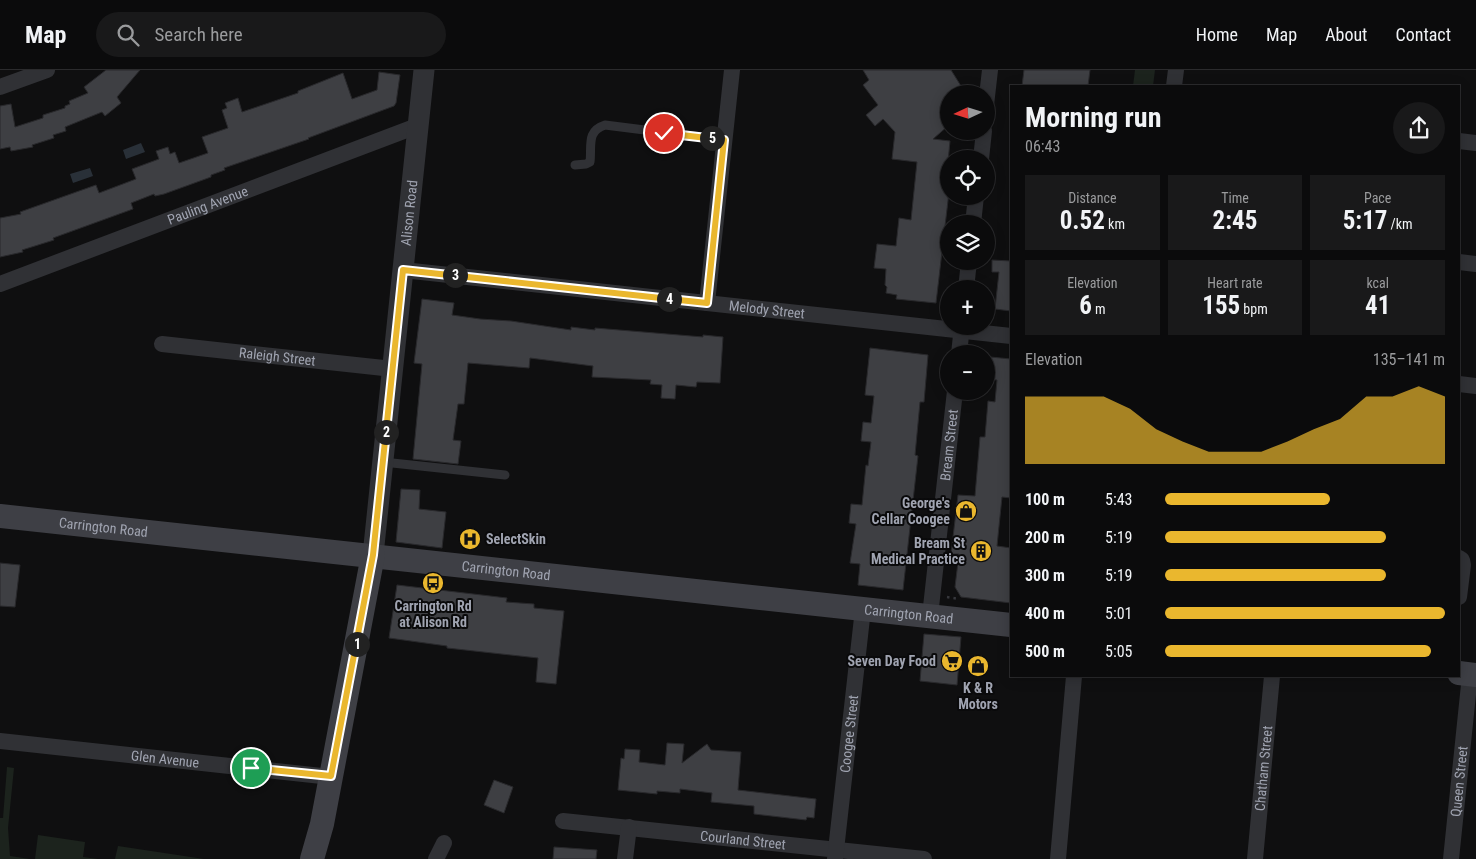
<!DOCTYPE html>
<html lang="en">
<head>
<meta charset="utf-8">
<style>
  body { margin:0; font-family:"Roboto Condensed",sans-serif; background:#19191a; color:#f1f3f6; height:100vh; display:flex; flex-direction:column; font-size:19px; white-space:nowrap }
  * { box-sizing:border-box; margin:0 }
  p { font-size:16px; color:#9a9b9d }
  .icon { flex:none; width:28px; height:28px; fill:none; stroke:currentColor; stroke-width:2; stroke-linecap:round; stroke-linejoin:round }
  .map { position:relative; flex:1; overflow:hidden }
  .sheet { position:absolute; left:1010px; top:15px; width:450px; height:592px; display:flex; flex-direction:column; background:#0b0b0c; border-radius:0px; box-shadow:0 2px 12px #0003,0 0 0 1px #2b2b2d }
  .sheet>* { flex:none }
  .needle { width:32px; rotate:266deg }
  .fabs { position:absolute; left:940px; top:15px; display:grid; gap:10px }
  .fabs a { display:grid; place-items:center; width:55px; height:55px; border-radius:50%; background:#0b0b0c; box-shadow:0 2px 12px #0003,0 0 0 1px #2b2b2d; font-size:25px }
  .pin { position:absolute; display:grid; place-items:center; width:42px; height:42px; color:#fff; margin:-21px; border:2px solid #fff; border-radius:50%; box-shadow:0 1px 5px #0007 }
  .km { position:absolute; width:25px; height:25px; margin:-12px; border-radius:50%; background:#222; color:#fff; font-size:14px; line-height:25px; text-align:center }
  .round { display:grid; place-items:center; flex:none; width:52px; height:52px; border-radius:26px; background:#19191a }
  .headline { display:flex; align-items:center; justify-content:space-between; height:85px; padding:0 15px }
  h1 { font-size:28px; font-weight:700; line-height:38px }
  .metrics { display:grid; grid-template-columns:repeat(3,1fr); gap:8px; height:85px; padding:5px 15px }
  .metrics div { display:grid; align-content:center; border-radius:0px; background:#19191a; text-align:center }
  .metrics b { font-size:25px; font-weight:700 }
  .metrics small { font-size:14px; font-weight:400 }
  .metrics p { font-size:14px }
  .chart { height:140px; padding:10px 15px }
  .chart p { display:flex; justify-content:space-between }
  .chart svg { width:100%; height:90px; margin-top:5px; fill:#eab72e; opacity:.7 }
  ul { padding:0 15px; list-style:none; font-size:16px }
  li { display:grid; grid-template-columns:80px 60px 1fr; align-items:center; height:38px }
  li i { height:12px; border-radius:6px; background:#eab72e }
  header { display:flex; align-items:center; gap:30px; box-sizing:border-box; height:70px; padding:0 25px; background:#0b0b0c; border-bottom:1px solid #2b2b2d }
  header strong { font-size:24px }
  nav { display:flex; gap:28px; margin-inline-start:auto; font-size:18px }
  .search { width:350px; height:45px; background:#19191a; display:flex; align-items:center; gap:12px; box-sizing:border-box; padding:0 18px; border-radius:28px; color:#9a9b9d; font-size:19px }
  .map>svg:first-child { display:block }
  .green { fill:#1c231d }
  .water { fill:#293038 }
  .building { fill:#3e3f43; stroke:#29292c }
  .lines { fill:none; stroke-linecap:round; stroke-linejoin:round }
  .path { stroke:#36373c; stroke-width:2.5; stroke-dasharray:2.5 4; stroke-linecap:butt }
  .service { stroke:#303135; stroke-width:9 }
  .minor { stroke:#303135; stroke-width:16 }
  .tertiary { stroke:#303135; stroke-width:21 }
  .secondary { stroke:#3e3f45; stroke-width:24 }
  .route-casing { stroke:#fff; stroke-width:10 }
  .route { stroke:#eab72e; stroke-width:6 }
  .labels { text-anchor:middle; stroke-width:4; stroke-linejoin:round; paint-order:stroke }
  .street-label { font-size:14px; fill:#a0a4b1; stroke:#0a0a0b }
  .poi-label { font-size:14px; font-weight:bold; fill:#a0a4b1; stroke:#0a0a0b; text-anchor:end }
</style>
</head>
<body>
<header>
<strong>Map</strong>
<div class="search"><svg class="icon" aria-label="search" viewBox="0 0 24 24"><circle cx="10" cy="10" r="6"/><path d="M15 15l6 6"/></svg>Search here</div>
<nav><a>Home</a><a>Map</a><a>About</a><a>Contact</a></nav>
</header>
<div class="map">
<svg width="1476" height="789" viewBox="0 0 1476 789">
  <rect width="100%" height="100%" fill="#0f0f10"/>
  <!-- green -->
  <g class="green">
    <path d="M1135 0H1155L1153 16H1133Z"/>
    <path d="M7 697 14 698 8 758 10 786 30 789H0V748H3Z"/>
    <path d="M38 765 85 772 83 787 98 789H35Z"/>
    <path d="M118 776 204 789H115Z"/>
  </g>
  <!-- water -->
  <g class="water">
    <path d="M141 73 145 82 126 89 123 80Z"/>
    <path d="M90 98 93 106 73 113 70 104Z"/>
  </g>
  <!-- building -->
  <g class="building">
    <path d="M106 0H140L117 27 121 33 105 46 102 42 65 57 66 61 53 65 54 68 32 75 33 77 11 81 10 77 0 79V36L11 34 15 57 43 48V45L65 38V36L70 34 69 31 88 23 84 17Z"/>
    <path d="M863 0H951L961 16 949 24V55L933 69 950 71 945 122H949L936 233 896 229 897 225 886 223 887 217 885 215 886 199 874 198 877 174 896 176 899 148 911 150 917 92 892 89 895 62 883 49 875 56 866 45 878 35 863 15 869 10Z"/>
    <path d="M1024 0H1090L1088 16H1022Z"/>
    <path d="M379 2 400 5 396 33 394 36 308 68 309 69 224 98 225 100 211 105V107L164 124 155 126 154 124 131 133 133 139 53 168 54 170 22 180 23 182 0 187V148L21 144 20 142 96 115 99 123 136 109 132 99 159 89 156 81 168 77 170 84 175 82 179 93 208 83 202 67 228 58 222 40 227 38 225 33 238 28 242 42 298 23V21L343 3 352 29 377 20Z"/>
    <path d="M992 190 1011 191V241L995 239 999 202H992Z"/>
    <path d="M422 229 454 233 452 245 480 249 511 251 571 260V257L595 260V258L703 267V265L723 267 720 313 697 312 696 317 676 315 675 329 661 328 662 315 650 314 651 310 592 307 593 296 530 288 529 298 468 293 464 334H458L453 370 461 371 458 394 413 389 422 294 414 293Z"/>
    <path d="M870 278 928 285 924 332H920L915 385 918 386 903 520 858 515 860 494 850 493 856 454 849 453 851 434 862 435 866 395 868 396 871 372 861 371 863 352 871 353 874 326 865 325Z"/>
    <path d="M990 287 1011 289V428L1002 427 997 476 1011 478V533L961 527 955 517 959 484H951L958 425 975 426 980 367H985L988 331 995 332 997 310 988 309Z"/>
    <path d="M401 419 420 420 419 439 446 442 442 478 396 472Z"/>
    <path d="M0 493 20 495 15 537 0 536Z"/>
    <path d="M397 515 507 528 506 532 534 534V538L564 541 556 614 536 612 538 588 447 578V576L389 568Z"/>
    <path d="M924 564 961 567 957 615 920 611Z"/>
    <path d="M667 673 684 674 682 693 707 674 711 680 741 682 738 720 816 729 814 748 807 747 806 750 754 744V736L711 732 712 723 680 719V723L657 721V724L618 720 621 688 624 689 625 679 640 680 639 692 665 695Z"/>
    <path d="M494 710 513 717 504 743 484 735Z"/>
    <path d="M554 777 597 780 596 789H553Z"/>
  </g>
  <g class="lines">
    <!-- path -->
    <path class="path" d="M947 527 959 529"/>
    <!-- service -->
    <g class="service">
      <path d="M575 95 586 94 590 92C592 76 586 61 605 55L724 70"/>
      <path d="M383 392 505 405"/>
    </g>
    <!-- minor -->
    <g class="minor">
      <path d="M1174 16 1176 0"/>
      <path d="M0 17 47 0"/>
      <path d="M986 35 990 0"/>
      <path d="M1459 71 1476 73"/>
      <path d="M981 89 984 61"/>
      <path d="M973 154 976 126"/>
      <path d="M1459 192 1476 194"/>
      <path id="s1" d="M403 200 1011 266"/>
      <path id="s2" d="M0 214 417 56"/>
      <path d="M966 219 969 191"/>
      <path d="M707 233 732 0"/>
      <path id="s3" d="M162 274 393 299"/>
      <path d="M959 284 962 256"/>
      <path d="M1459 314 1476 316"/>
      <path d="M1459 488 1462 490 1463 495 1459 527"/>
      <path id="s4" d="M930 546 955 321"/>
      <path id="s5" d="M0 671 331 707"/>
      <path id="s6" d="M563 751 924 789"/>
      <path d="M436 789 444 773"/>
      <path d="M625 789 629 757"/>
      <path id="s7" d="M835 789 863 539"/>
      <path d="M1058 789 1074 606"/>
      <path id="s8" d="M1255 789 1272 606"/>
      <path id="s9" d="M1451 789 1470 605"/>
    </g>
    <!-- tertiary -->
    <path class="tertiary" id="s10" d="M373 485 424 0"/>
    <!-- secondary -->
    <g class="secondary">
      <path id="s11" d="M0 446 1011 555"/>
      <path d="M1459 603 1476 605"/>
      <path d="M312 789 322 754 373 485"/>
    </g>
  </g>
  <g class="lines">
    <!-- route casing -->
    <g class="route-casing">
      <path id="route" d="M251 698 331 706 373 485 403 200 707 233 724 70 664 63"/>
    </g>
    <!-- route -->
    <use href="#route" class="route"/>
  </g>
  <!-- icons -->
  <defs>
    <g id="shop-disc" transform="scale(1.125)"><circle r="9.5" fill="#eab72e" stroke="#0a0a0b"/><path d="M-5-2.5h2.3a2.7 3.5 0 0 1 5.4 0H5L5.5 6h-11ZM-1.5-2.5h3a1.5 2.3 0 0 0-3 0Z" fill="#111"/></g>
    <g id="hospital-disc" transform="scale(1.125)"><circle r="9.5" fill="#eab72e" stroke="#0a0a0b"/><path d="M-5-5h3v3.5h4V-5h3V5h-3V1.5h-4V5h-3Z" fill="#111"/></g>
    <g id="building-disc" transform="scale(1.125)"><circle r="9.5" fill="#eab72e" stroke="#0a0a0b"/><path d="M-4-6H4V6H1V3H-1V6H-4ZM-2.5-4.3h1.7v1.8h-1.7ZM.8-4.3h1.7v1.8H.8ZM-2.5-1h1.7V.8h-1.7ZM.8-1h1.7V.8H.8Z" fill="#111"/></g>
    <g id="bus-disc" transform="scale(1.125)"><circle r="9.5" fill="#eab72e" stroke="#0a0a0b"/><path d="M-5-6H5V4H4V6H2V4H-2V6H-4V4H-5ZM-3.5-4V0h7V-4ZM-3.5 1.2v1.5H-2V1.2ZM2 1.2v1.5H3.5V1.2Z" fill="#111"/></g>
    <g id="supermarket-disc" transform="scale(1.125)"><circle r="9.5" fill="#eab72e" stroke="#0a0a0b"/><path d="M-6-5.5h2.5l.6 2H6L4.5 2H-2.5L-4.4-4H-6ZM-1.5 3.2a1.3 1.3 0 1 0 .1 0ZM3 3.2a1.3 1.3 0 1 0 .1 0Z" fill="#111"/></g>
  </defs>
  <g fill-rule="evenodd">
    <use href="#shop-disc" x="966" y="441"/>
    <use href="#hospital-disc" x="470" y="469"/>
    <use href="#building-disc" x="981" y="481"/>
    <use href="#bus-disc" x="433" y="513"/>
    <use href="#supermarket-disc" x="952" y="591"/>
    <use href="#shop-disc" x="978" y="596"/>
  </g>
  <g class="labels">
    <!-- street labels -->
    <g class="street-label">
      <text dy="5" stroke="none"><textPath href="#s2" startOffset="222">Pauling Avenue</textPath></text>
      <text dy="5" stroke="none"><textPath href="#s10" startOffset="344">Alison Road</textPath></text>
      <text dy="5" stroke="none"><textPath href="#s1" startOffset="366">Melody Street</textPath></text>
      <text dy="5" stroke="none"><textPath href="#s3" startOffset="116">Raleigh Street</textPath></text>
      <text dy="5" stroke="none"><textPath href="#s4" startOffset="172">Bream Street</textPath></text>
      <text dy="5" stroke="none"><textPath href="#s11" startOffset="104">Carrington Road</textPath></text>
      <text dy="5" stroke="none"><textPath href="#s11" startOffset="509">Carrington Road</textPath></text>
      <text dy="5" stroke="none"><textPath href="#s11" startOffset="914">Carrington Road</textPath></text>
      <text dy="5" stroke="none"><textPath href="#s7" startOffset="126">Coogee Street</textPath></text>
      <text dy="5" stroke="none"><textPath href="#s5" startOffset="166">Glen Avenue</textPath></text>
      <text dy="5" stroke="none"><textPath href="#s8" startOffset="91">Chatham Street</textPath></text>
      <text dy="5" stroke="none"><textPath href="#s9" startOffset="78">Queen Street</textPath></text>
      <text dy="5" stroke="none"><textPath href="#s6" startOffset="181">Courland Street</textPath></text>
    </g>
    <!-- poi labels -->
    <g class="poi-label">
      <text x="950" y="438">George's<tspan x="950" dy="16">Cellar Coogee</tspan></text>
      <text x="486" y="474" text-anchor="start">SelectSkin</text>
      <text x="965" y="478">Bream St<tspan x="965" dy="16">Medical Practice</tspan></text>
      <text x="433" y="541" text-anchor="middle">Carrington Rd<tspan x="433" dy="16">at Alison Rd</tspan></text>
      <text x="936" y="596">Seven Day Food</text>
      <text x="978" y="623" text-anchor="middle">K &amp; R<tspan x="978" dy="16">Motors</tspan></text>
    </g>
  </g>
</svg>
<div class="fabs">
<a><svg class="needle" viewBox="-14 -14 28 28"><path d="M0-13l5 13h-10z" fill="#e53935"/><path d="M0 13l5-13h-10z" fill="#9a9b9d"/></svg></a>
<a><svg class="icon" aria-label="locate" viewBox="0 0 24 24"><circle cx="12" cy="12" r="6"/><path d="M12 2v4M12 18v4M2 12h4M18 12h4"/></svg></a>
<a><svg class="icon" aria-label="layers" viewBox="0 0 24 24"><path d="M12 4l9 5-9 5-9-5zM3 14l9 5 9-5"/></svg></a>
<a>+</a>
<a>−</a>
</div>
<div class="pin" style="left:251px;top:698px;background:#1e9e55"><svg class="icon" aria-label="arrive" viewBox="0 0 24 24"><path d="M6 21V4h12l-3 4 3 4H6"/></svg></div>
<div class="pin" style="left:664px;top:63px;background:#d93025"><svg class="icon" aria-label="check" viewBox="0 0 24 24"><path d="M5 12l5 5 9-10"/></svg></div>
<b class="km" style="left:357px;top:574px">1</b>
<b class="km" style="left:386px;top:362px">2</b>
<b class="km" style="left:455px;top:205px">3</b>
<b class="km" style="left:669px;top:229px">4</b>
<b class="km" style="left:712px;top:68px">5</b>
<section class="sheet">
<div class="headline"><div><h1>Morning run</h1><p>06:43</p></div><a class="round"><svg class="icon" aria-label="share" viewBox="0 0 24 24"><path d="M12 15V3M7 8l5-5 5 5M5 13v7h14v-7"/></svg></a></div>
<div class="metrics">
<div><p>Distance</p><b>0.52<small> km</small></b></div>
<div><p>Time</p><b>2:45</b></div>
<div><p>Pace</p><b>5:17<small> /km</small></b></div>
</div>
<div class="metrics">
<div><p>Elevation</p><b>6<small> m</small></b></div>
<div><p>Heart rate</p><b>155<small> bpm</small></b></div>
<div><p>kcal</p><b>41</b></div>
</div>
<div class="chart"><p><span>Elevation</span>135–141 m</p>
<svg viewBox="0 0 160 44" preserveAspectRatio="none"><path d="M0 44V11L10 11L20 11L30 11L40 17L50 27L60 33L70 38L80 38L90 38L100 33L110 27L120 22L130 11L140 11L150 6L160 11V44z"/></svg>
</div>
<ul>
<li><b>100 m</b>5:43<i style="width:59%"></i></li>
<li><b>200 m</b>5:19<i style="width:79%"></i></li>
<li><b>300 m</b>5:19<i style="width:79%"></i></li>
<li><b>400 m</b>5:01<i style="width:100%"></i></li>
<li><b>500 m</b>5:05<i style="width:95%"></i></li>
</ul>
</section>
</div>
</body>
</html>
